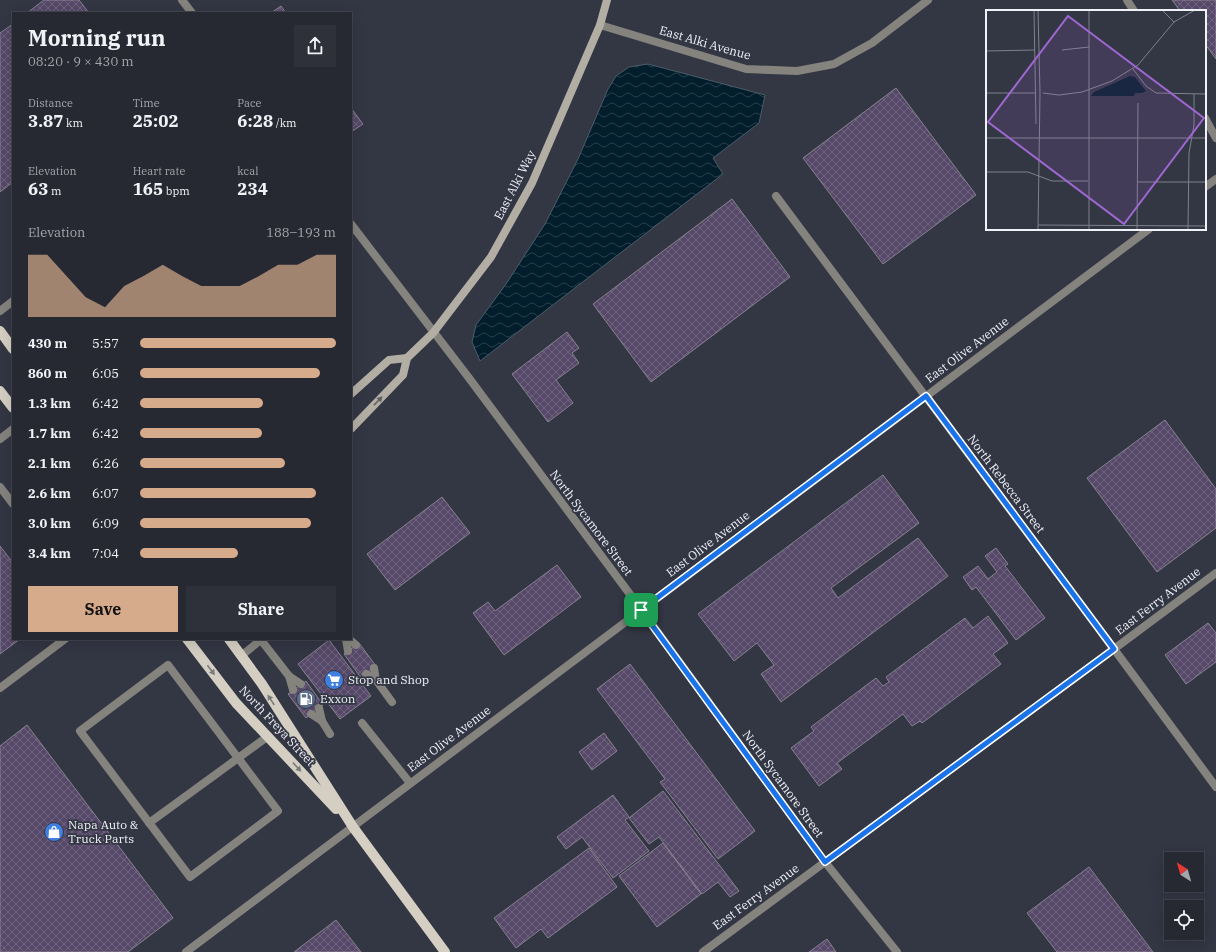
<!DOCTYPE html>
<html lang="en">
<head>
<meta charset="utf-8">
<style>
  body { margin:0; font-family:"IBM Plex Serif",serif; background:#2e303a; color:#f1f3f6; height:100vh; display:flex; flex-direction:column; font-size:15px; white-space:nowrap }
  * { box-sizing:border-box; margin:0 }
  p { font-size:13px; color:#a4a6ac }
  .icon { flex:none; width:22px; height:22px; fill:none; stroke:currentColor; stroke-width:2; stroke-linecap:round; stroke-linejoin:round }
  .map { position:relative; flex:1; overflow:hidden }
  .sheet { position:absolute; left:12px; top:12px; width:340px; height:628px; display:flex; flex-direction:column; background:#262832; border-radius:0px; box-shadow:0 4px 16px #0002,0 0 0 1px #42444d }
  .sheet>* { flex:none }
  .needle { width:26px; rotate:323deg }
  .buttons { position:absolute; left:1164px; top:852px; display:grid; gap:8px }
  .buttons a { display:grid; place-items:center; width:40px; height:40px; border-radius:0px; background:#262832; box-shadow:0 4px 16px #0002,0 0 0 1px #42444d; font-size:20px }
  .pin { position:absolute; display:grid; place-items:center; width:34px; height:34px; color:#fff; margin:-17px; border-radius:8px; box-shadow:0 2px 6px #0006 }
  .round { display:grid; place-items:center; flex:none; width:42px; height:42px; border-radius:0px; background:#2e303a }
  .summary { display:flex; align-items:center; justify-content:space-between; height:68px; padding:0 16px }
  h1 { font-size:22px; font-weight:700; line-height:30px }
  .stats { display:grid; grid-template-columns:repeat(3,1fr); gap:6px; height:68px; padding:4px 16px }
  .stats div { display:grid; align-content:center }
  .stats b { font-size:17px; font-weight:700 }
  .stats small { font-size:11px; font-weight:400 }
  .stats p { font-size:11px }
  .chart { height:112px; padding:8px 16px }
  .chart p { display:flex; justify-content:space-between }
  .chart svg { width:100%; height:72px; margin-top:4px; fill:#d6ab8b; opacity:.7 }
  .cta { display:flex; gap:8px; margin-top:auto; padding:8px 16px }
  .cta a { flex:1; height:46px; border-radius:0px; background:#d6ab8b; color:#111; font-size:16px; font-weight:700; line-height:46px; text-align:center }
  .cta a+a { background:#2e303a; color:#f1f3f6 }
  ul { padding:0 16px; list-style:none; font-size:13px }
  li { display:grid; grid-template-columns:64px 48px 1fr; align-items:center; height:30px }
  li i { height:10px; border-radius:5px; background:#d6ab8b }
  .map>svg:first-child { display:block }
  .water { fill:url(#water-waves); stroke:#495d69 }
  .building { fill:url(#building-cross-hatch); stroke:#878190 }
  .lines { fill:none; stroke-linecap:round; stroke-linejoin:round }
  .service { stroke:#85837d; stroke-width:8 }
  .minor { stroke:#85837d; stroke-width:8 }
  .tertiary { stroke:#85837d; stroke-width:8 }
  .secondary { stroke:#b2aea4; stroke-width:8 }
  .primary { stroke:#d4cfc2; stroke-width:10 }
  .oneway { fill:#5f6065 }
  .oneway2 { fill:#7b7b7c }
  .route-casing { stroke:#fff; stroke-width:8 }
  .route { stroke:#1a73e8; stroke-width:5 }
  .labels { text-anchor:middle; stroke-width:3.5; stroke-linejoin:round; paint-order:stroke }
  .street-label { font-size:12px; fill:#f0f2fa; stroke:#333643 }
  .poi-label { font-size:12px; fill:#f0f2fa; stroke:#333643; text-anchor:start }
  .inset-road { fill:none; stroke:#7f818c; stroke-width:1 }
  .view { fill:#9e67d1; fill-opacity:0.15; stroke:#9e67d1; stroke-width:2 }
  .inset-edge { fill:none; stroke:#f0f2fa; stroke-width:2 }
</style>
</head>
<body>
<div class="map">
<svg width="1216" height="952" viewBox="0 0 1216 952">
  <defs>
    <pattern id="water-waves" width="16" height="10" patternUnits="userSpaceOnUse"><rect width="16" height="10" fill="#021d2b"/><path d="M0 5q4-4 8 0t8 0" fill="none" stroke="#273e4b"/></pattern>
    <pattern id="building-cross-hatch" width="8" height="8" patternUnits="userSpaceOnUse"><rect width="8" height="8" fill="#564868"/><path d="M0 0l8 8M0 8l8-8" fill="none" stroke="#6f637e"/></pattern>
  </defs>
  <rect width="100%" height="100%" fill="#333643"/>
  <!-- water -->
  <path class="water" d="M648 64 765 95 759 123 713 158 723 174 480 361 472 342 476 325 506 284 545 224 578 159 608 89 616 76 629 67Z"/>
  <!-- building -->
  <g class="building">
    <path d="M44 0H79L89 13H27Z"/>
    <path d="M1172 0H1216V59L1205 44V11H1180Z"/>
    <path d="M281 6 286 13H271Z"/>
    <path d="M13 24V182L0 192V33Z"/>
    <path d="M896 88 976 195 883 264 803 158Z"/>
    <path d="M351 108 363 124 351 132Z"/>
    <path d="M732 199 790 277 651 382 593 304Z"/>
    <path d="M567 332 579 348 572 353 579 363 556 380 573 403 548 422 512 374Z"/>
    <path d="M1165 420 1216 489V528L1157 572 1087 478Z"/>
    <path d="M883 475 919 523 831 588 838 598 918 538 948 576 781 702 761 674 774 665 757 643 734 661 698 614Z"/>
    <path d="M442 497 470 533 395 590 367 554Z"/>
    <path d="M0 546 13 563V639H20L0 654Z"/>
    <path d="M996 548 1008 564 1005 566 1045 618 1016 640 976 587 972 590 963 577 978 566 988 579 997 572 985 556Z"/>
    <path d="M557 565 581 597 504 655 473 613 488 602 495 611Z"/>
    <path d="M988 616 1008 643 993 654 1001 664 922 723 920 721 912 726 903 714 837 763 842 769 819 786 791 748 814 731 811 727 876 678 883 686 889 682 886 677 965 618 973 628Z"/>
    <path d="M1208 623 1216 633V662L1186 684 1165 655Z"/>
    <path d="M329 640 371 696 340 719 298 664Z"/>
    <path d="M359 643 376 666 361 678 344 654Z"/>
    <path d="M630 664 755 831 718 859 660 782 665 779 597 689Z"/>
    <path d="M306 681 323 705 306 718 288 694Z"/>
    <path d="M27 725 173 918 128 952H0V746Z"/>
    <path d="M604 733 617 751 592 770 579 752Z"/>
    <path d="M663 791 739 891 730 897 718 882 702 894 659 837 649 844 629 818Z"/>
    <path d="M613 795 629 817 625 820 649 851 613 878 582 837 566 849 557 837Z"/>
    <path d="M663 843 701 894 657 927 619 876Z"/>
    <path d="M589 848 617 887 548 938 541 929 516 948 494 918Z"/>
    <path d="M1089 867 1153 952H1057L1027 913Z"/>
    <path d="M336 920 361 952H294Z"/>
    <path d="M827 939 836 952H809Z"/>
  </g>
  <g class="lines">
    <!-- service -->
    <g class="service">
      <path d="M0 439 13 429"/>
      <path d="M0 487 13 504"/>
      <path d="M346 639 348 651"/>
      <path d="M349 639 356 645"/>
      <path d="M261 640 289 676 293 690"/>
      <path d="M241 656 262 639"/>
      <path d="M168 665 278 811 190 877 80 731Z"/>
      <path d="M374 668 376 680"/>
      <path d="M366 674 376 680 392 702"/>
      <path d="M289 676 301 684"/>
      <path d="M319 708 322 721"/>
      <path d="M311 714 322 721 330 734"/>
      <path d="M362 723 410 783"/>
      <path d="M149 823 267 737"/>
      <path d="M825 862 1114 649"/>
    </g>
    <!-- minor -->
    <g class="minor">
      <path d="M182 0 192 13"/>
      <path d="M1127 0 1134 11"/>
      <path d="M600 25 746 69 797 71 834 64 872 43 928 0"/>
      <path d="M1205 118 1216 138"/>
      <path d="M1205 187 1216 179"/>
      <path d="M776 196 1114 649 1216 787"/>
      <path d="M351 224 469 378 629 593 825 862 897 952"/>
      <path d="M0 311 13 301"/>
      <path d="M1114 649 1216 573"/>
      <path d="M186 952 1149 229"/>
      <path d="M703 952 825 862"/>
    </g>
    <!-- tertiary -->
    <path class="tertiary" d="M0 688 65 639"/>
    <!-- secondary -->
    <g class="secondary">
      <path d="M351 394 389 360 407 358 433 333 491 257 532 183 600 25 607 0"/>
      <path d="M351 429 403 375 407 358"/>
    </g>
    <!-- primary -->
    <g class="primary">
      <path d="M0 331 13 349"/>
      <path d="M0 391 13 408"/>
      <path d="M187 639 236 703 336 809"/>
      <path d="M229 639 262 684 353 827 445 952"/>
    </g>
  </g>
  <!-- one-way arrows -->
  <defs><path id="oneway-solid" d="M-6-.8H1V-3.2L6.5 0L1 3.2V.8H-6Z"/></defs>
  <use class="oneway" href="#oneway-solid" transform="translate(378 401) rotate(-46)"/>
  <g class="oneway2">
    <use href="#oneway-solid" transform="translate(211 670) rotate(53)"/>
    <use href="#oneway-solid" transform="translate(271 700) rotate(-123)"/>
    <use href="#oneway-solid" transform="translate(297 767) rotate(47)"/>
  </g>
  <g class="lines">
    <!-- route casing -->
    <g class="route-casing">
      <path id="route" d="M926 396 1114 649 825 862 641 610Z"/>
    </g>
    <!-- route -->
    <use href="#route" class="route"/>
  </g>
  <!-- icons -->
  <defs>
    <g id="supermarket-disc" transform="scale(1)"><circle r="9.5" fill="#3f7fe0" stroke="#333643"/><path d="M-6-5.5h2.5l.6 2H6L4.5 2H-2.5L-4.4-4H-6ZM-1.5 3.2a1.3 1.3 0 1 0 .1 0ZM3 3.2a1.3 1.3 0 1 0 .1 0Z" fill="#fff"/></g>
    <g id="fuel-disc" transform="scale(1)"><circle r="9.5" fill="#5c6f8a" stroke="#333643"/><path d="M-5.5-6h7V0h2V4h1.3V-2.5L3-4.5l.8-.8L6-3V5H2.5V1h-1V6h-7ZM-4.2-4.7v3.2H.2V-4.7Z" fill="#fff"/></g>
    <g id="shop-disc" transform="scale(1)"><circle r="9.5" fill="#3f7fe0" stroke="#333643"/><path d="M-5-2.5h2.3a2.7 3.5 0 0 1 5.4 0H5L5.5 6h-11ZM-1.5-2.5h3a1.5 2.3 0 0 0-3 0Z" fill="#fff"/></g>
  </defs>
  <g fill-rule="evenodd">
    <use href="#supermarket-disc" x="334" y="680"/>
    <use href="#fuel-disc" x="306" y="699"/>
    <use href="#shop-disc" x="54" y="832"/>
  </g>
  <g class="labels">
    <!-- street labels -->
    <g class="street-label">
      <text transform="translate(705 43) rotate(16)" y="4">East Alki Avenue</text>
      <text transform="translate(515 185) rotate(-63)" y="4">East Alki Way</text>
      <text transform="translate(967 350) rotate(-37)" y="4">East Olive Avenue</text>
      <text transform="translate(1006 484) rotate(53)" y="4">North Rebecca Street</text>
      <text transform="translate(591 523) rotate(53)" y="4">North Sycamore Street</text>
      <text transform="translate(708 544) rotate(-37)" y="4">East Olive Avenue</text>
      <text transform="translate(1158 601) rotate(-37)" y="4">East Ferry Avenue</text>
      <text transform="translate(277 726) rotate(47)" y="4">North Freya Street</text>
      <text transform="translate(449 739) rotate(-37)" y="4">East Olive Avenue</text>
      <text transform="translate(783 784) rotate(54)" y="4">North Sycamore Street</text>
      <text transform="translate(756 897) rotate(-36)" y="4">East Ferry Avenue</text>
    </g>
    <!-- poi labels -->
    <g class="poi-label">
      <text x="348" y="684">Stop and Shop</text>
      <text x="320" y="703">Exxon</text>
      <text x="68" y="829">Napa Auto &amp;<tspan x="68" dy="14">Truck Parts</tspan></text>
    </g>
  </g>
  <!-- overview -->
  <g transform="translate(986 10)">
    <rect width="220" height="220" fill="#333643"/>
    <path d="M144 66 149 67 160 81 156 83H149L148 86H105L108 82Z" fill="#021d2b"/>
    <path class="inset-road" d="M48 0 50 114M103 0V220M176 0 188 12M76 40 103 37M0 41 49 40M147 59 160 76 170 83 220 84M0 83H49M57 83 73 85 96 82 126 71 152 55 188 12 209 0M0 128H220M0 162H42L66 171H102M152 172H220M52 215 220 216M52 220 54 83 52 0M151 220 152 93M202 220 203 143 208 115V84"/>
    <path class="view" d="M82 6 218 108 138 214 2 112Z"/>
    <rect width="220" height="220" class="inset-edge"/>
  </g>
</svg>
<div class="buttons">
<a><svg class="needle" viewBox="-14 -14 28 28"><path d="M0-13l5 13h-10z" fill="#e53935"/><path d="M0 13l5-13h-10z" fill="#a4a6ac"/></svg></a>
<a><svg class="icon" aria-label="locate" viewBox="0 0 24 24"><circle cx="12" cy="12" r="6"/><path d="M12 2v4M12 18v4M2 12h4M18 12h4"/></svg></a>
</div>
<div class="pin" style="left:641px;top:610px;background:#1e9e55"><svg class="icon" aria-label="arrive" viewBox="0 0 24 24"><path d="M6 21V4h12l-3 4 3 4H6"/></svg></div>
<section class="sheet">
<div class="summary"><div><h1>Morning run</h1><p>08:20 · 9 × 430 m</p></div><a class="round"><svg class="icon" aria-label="share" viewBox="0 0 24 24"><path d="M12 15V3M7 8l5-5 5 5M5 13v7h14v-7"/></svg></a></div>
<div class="stats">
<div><p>Distance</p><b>3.87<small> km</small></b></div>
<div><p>Time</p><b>25:02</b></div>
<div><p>Pace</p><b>6:28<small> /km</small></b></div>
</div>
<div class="stats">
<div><p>Elevation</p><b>63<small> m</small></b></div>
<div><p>Heart rate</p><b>165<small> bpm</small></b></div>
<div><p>kcal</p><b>234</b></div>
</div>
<div class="chart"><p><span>Elevation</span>188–193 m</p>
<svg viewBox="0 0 160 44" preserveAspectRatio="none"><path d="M0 44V6L10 6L20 19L30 32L40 38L50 25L60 19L70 12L80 19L90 25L100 25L110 25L120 19L130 12L140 12L150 6L160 6V44z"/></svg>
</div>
<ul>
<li><b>430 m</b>5:57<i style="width:100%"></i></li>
<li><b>860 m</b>6:05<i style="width:92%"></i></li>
<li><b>1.3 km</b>6:42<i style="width:63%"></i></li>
<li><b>1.7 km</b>6:42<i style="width:62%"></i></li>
<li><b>2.1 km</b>6:26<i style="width:74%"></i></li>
<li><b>2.6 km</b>6:07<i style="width:90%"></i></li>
<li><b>3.0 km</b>6:09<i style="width:87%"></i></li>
<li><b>3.4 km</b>7:04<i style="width:50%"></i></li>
</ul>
<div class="cta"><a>Save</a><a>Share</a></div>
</section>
</div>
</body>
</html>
